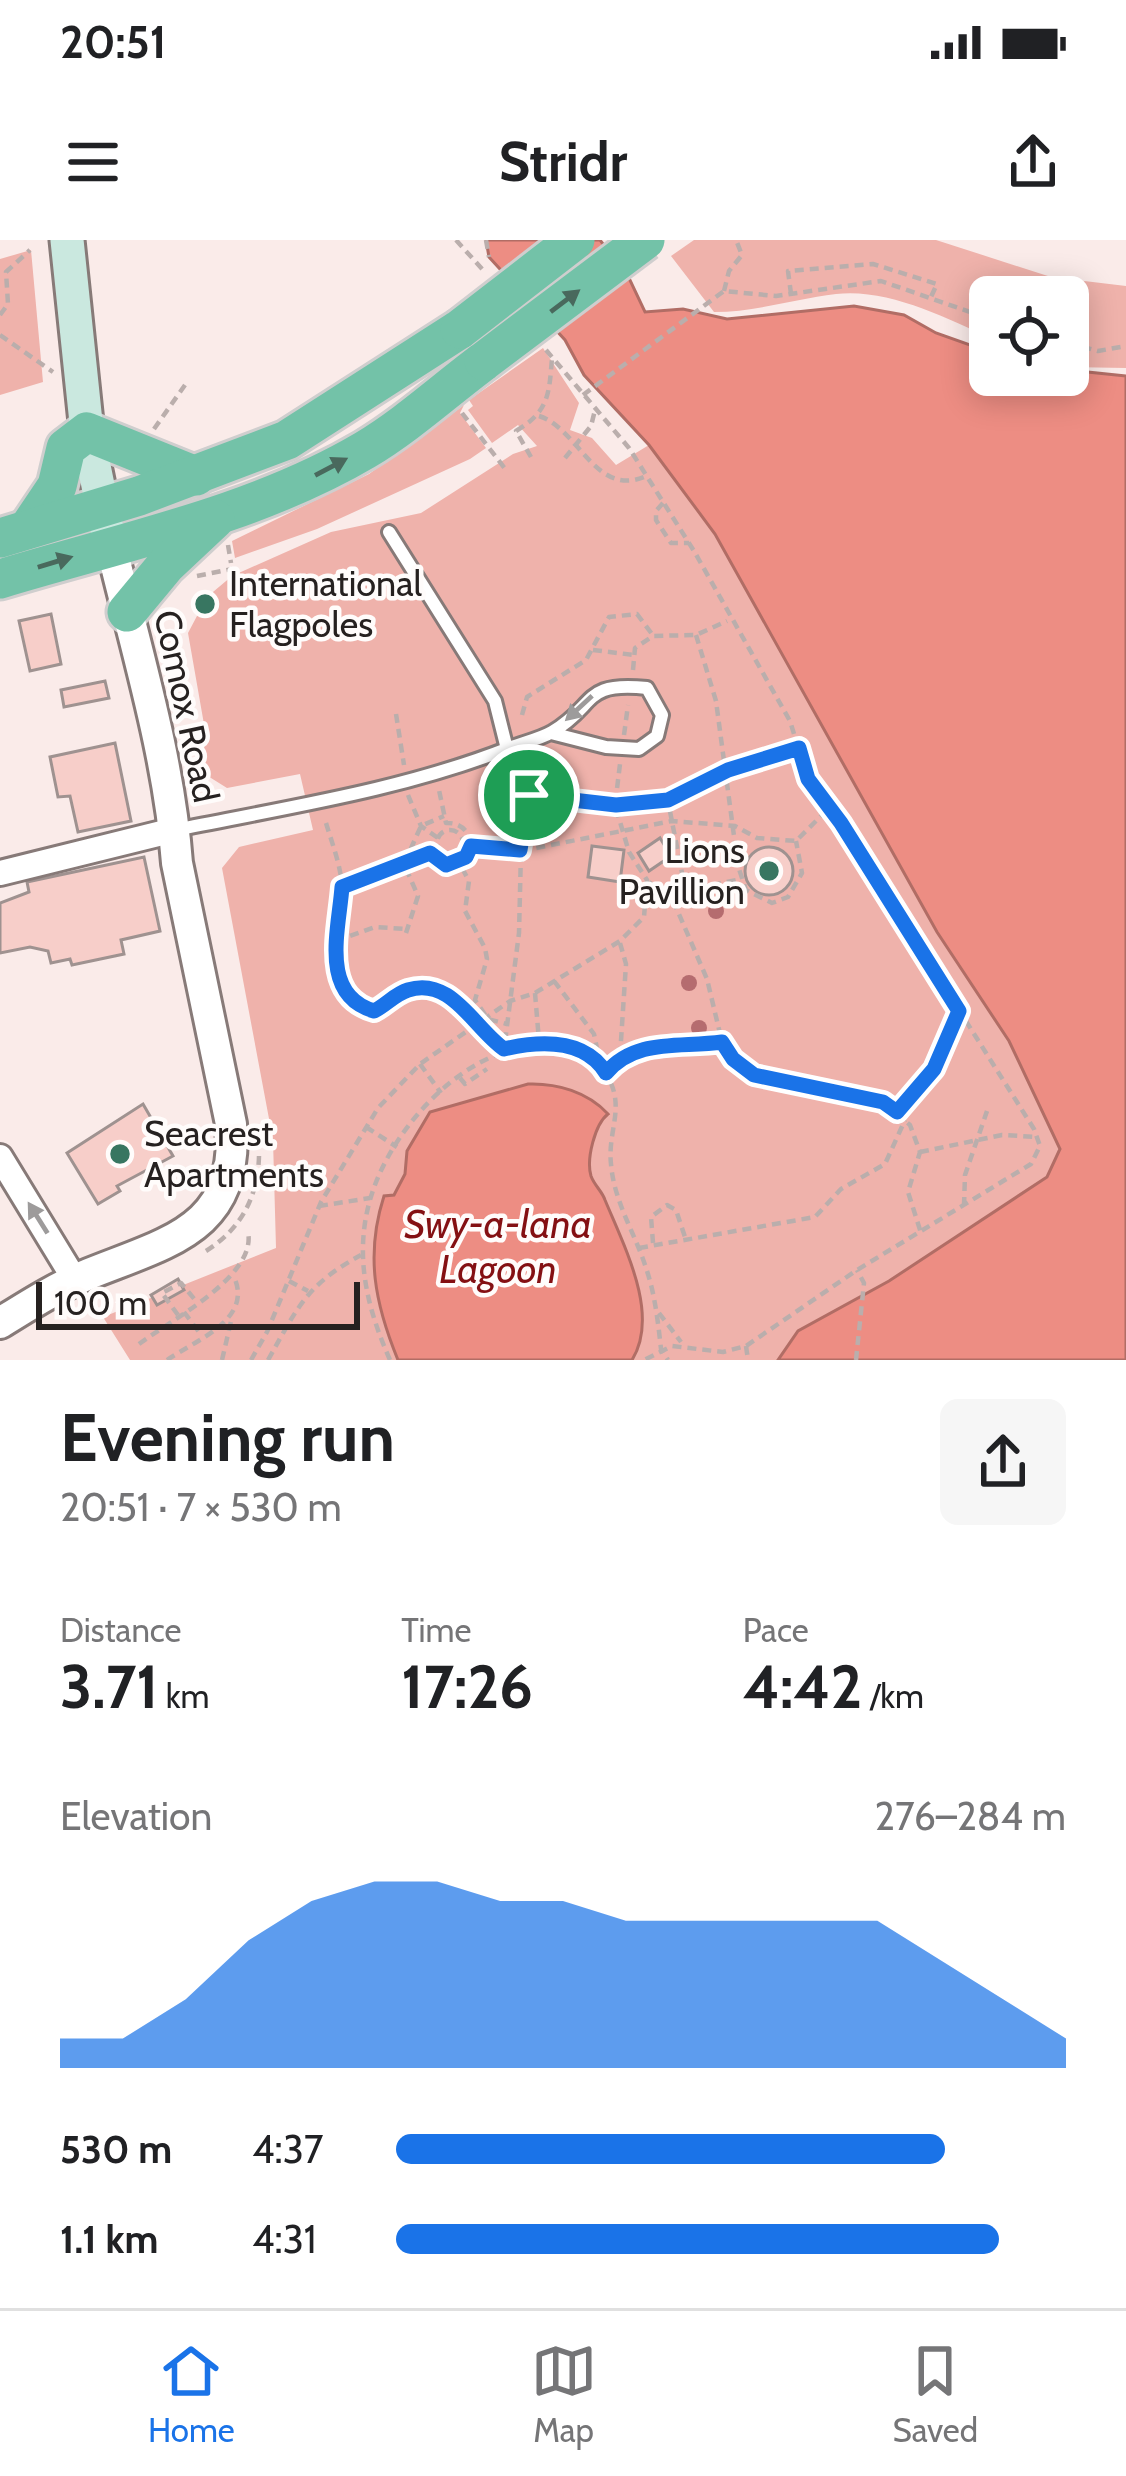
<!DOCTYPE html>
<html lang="en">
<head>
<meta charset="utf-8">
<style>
  body { margin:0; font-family:Cabin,sans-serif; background:#f6f6f6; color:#202124; height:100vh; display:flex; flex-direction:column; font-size:45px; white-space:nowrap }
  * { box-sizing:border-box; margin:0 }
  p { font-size:39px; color:#757577 }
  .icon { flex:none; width:66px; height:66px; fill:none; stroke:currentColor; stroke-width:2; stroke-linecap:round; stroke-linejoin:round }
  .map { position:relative; height:1120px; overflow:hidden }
  .details { display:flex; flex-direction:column; background:#fff; flex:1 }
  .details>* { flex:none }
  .fabs { position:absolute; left:969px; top:36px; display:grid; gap:24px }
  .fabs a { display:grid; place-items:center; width:120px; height:120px; border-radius:18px; background:#fff; box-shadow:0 6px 30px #0003; font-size:60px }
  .scale { position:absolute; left:36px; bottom:30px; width:324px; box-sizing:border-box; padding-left:12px; border:6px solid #262120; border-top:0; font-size:33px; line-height:42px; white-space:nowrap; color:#262120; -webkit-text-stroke:9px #fffcfb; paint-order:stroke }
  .pin { position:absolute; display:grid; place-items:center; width:102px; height:102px; color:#fff; margin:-51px; border:6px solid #fff; border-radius:50%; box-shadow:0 3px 12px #0007 }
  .round { display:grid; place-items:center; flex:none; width:126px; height:126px; border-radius:18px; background:#f6f6f6 }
  .headline { display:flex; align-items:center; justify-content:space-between; height:204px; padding:0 60px }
  h1 { font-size:66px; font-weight:700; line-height:90px }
  .stats { display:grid; grid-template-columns:repeat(3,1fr); gap:18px; height:204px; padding:12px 60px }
  .stats div { display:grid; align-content:center }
  .stats b { font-size:60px; font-weight:700 }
  .stats small { font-size:33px; font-weight:400 }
  .stats p { font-size:33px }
  .chart { height:336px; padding:24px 60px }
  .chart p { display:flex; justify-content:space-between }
  .chart svg { width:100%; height:216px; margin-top:12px; fill:#1a73e8; opacity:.7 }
  ul { padding:0 60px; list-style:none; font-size:39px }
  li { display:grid; grid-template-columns:192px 144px 1fr; align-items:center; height:90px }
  li i { height:30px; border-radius:15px; background:#1a73e8 }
  .status { display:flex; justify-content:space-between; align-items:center; height:84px; padding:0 60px; background:#fff; direction:ltr }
  .status svg { height:33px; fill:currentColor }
  header { display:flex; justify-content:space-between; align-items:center; height:156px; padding:0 60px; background:#fff; font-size:54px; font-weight:700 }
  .menu { display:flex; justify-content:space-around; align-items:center; height:168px; border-top:3px solid #e0e0e0; background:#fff; font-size:33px; color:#757577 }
  .menu a { display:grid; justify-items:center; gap:6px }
  .menu .selected { color:#1a73e8 }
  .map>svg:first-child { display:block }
  .green { fill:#efb2ab }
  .water { fill:#ed8d83; stroke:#b16d65; stroke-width:3 }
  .building { fill:#f7cec9; stroke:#9f9290; stroke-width:3 }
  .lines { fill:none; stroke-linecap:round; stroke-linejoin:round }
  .service-casing { stroke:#877a78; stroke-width:18 }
  .minor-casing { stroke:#877a78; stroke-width:30 }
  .tertiary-casing { stroke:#877a78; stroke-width:36 }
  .secondary-casing { stroke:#877a78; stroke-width:39 }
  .trunk-casing { stroke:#cfcece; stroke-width:45 }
  .path { stroke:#baaeac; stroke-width:4.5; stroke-dasharray:9 6; stroke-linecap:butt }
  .service { stroke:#fff; stroke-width:12 }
  .minor { stroke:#fff; stroke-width:24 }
  .tertiary { stroke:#fff; stroke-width:30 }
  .secondary { stroke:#cae8df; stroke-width:33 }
  .trunk { stroke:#73c2a8; stroke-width:39 }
  .trunk-bridge-casing { stroke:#cfcece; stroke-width:45; stroke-linecap:butt }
  .trunk-bridge { stroke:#73c2a8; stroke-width:39 }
  .tree { fill:#b56c6f }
  .oneway { fill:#49695d }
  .oneway2 { fill:#9d9b9b }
  .route-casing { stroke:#fff; stroke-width:24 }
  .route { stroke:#1a73e8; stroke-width:15 }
  .poi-dot { fill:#387661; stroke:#fffcfb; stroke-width:4.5 }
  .labels { text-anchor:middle; stroke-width:9; stroke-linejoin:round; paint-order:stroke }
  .poi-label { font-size:36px; fill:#262120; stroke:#fffcfb; text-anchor:start }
  .street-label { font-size:36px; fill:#262120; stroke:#fffcfb }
  .water-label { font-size:39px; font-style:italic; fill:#841013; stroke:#fffcfb }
</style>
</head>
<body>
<div class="status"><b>20:51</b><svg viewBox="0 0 49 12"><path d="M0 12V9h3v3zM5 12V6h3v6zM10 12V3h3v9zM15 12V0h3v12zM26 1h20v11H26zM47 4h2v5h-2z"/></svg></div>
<header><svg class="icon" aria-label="menu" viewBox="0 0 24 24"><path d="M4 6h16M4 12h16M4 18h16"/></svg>Stridr<svg class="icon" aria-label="share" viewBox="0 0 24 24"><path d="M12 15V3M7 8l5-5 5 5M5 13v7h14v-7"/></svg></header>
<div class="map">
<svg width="1126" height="1120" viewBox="0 0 1126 1120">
  <rect width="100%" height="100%" fill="#faebe9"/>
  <!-- green -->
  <g class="green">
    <path d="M694 0H936L1051 37 1126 46V128L1068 127V57H990V98C945 77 887 48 836 54 794 59 756 72 714 72L671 16Z"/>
    <path d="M31 10 43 142 0 155V19Z"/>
    <path d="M543 108 579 163 570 190 592 198 616 225 649 205 715 294 937 692 1009 801 1060 909 1047 937 889 1041 798 1091 778 1120H130L103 1077 276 1008 273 900 222 628 239 607 313 590 300 534 227 548 203 533 205 490 188 393 207 357 232 336 331 292 421 273 513 214 537 206 518 185 492 203 468 170 473 166 469 160Z"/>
    <path d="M464 165 460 173 486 208 470 219 317 289 235 318 232 301 369 234Z"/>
  </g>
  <!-- water -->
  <g class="water">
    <path d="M486 0H600L629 38 645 72 683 69 727 79 854 66 904 75 936 93 990 112V135H1068V130L1126 136V1120H778L798 1091 889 1041 1047 937 1060 909 1009 801 937 692 715 294 649 205 584 135 565 100 489 17Z"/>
    <path d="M528 844C557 843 588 852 608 874 595 884 586 919 591 936 594 945 602 951 605 960 625 1008 660 1075 632 1120H398C375 1064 365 1015 384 956L394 955 405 934 407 911 430 872Z"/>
  </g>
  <!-- building -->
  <g class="building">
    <path d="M51 374 61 424 30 431 19 381Z"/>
    <path d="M105 441 109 458 64 467 61 450Z"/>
    <path d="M115 503 131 581 78 592 70 556 58 557 50 517Z"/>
    <path d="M660 598 671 616 649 631 638 613Z"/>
    <path d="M592 606 624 610 620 642 588 637Z"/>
    <circle cx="769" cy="631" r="24"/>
    <path d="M144 617 160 691 121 700 124 714 72 725 70 719 51 723 48 711 30 707 0 713V663L29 652 27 642Z"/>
    <path d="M143 864 173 916 117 946 120 951 98 964 67 913Z"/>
    <path d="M178 1039 184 1050 157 1065 151 1055Z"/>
  </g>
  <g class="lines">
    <!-- service casing -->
    <g class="service-casing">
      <g id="service">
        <path d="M389 292 495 461 507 509"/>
        <path d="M175 590C288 567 402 550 509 508 522 503 540 499 552 492 597 466 581 441 647 448L662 475 657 496 639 509 606 507 551 493"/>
      </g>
    </g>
    <!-- minor casing -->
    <g class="minor-casing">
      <g id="minor">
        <path d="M0 633 174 590"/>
        <path d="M0 917 75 1040"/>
      </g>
    </g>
    <!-- tertiary casing -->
    <g class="tertiary-casing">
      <path id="tertiary" d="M0 1083C29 1065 57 1047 89 1034 168 1002 240 989 231 884L177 623C169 516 136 410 111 305"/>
    </g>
    <!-- secondary casing -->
    <g class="secondary-casing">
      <path id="secondary" d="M67 0 87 192 107 289"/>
    </g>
    <!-- trunk casing -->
    <g class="trunk-casing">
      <g id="trunk">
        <path d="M28 289 57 246 66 208 87 192 196 236"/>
        <path d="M0 298 139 256 287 200 460 89"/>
        <path d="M0 339C122 302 255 275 365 210 407 185 445 150 484 121"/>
        <path d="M127 372 166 325 215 279"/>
      </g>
    </g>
    <!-- path -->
    <g class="path">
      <path d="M456 0 483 30"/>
      <path d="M486 0 489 17"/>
      <path d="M724 51 729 31 742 15 736 0"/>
      <path d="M791 54 788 31 873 24 937 44 930 59"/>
      <path d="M0 75 8 64 6 32 30 10"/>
      <path d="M0 95 53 132"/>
      <path d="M1068 103 1098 111 1126 106"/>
      <path d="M546 110 629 208 694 311 790 481 808 539 841 583 1034 889 1040 906 1031 924 857 1030 746 1106 723 1112 672 1106 644 1120"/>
      <path d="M583 155 724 51 776 56 881 41 990 79"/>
      <path d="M462 173 506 230"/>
      <path d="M539 176C578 188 595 257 644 237"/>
      <path d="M154 189 185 145"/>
      <path d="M531 217 516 191C549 171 549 155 552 118"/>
      <path d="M565 218 591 186 595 170"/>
      <path d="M663 263 656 271V280L671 303H689"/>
      <path d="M228 305 231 323"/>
      <path d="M197 336 232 329"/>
      <path d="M696 395 716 461 738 626 746 650 772 663 788 657 802 633 796 601"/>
      <path d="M593 410 634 415"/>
      <path d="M633 430 635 408 653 396 696 395 727 381"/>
      <path d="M396 474 404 525"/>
      <path d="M522 475 527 457 586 420 609 377 637 374 652 394"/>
      <path d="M624 495 628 465"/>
      <path d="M408 555 421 586 438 598"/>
      <path d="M528 555 615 565 668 561 728 530 799 508"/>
      <path d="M326 583C332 603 341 626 342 647 344 689 316 755 374 771 386 765 395 754 408 750 451 736 474 788 504 809L519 693 521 611 531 520"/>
      <circle cx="450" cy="603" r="13"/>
      <path d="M462 604 521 611 672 581 735 586 757 598 796 601 829 568"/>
      <path d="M455 615 469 641 465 671 485 708 487 719 475 760 488 779 507 784"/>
      <path d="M683 638 713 645 741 639"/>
      <path d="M649 642 675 665 707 739 722 802 744 829 883 862 910 885 920 912 908 952 921 993"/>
      <path d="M342 647 431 613 445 625 466 618C476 600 466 582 446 583L439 550"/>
      <path d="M645 663 683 638 668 561"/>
      <path d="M406 693 418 656 404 624 421 586 444 576"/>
      <path d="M336 701 375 687 406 689"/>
      <path d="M554 741 594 794 600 823"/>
      <path d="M535 753 539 801"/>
      <path d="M620 816 626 724 620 703"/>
      <path d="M420 824 441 853"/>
      <path d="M606 833C635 798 679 808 721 802"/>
      <path d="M460 838 465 844 487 829"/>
      <path d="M897 872 934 829 959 771"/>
      <path d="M366 887 397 907"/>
      <path d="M920 912 1002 895 1037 897"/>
      <path d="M319 966 370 958"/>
      <path d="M964 966 965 935 987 871"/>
      <path d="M653 1003 651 977 667 965 676 970 686 1000"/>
      <path d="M639 1008 815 977 841 949 885 924 905 880"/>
      <path d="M206 1011C241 989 258 957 259 916"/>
      <path d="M289 1041 308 1051"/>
      <path d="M184 1072 202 1096"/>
      <path d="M659 1073 681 1102"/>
      <path d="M178 1075 162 1053 181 1043 196 1061"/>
      <path d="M139 1104C171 1080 257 1036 248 992"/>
      <path d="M746 1106 748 1120"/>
      <path d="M167 1120C198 1099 253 1079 234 1037"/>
      <path d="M222 1120 232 1077"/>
      <path d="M251 1120 267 1092 321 962 378 868 420 824 510 761 535 753 620 701 644 677 647 640 629 612 615 565 620 524"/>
      <path d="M268 1120C298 1067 306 1045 361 1015"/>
      <path d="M390 1120C367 1068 354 1016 370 960 391 885 473 798 554 805 573 806 591 812 602 828 629 864 607 888 611 924 614 962 635 993 646 1028 655 1054 658 1082 661 1109L668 1120"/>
      <path d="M856 1120 864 1043 857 1030"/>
    </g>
    <!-- service -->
    <use href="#service" class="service"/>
    <!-- minor -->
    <use href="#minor" class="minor"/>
    <!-- tertiary -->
    <use href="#tertiary" class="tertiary"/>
    <!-- secondary -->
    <use href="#secondary" class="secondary"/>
    <!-- trunk -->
    <use href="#trunk" class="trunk"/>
    <!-- trunk-bridge casing -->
    <g class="trunk-bridge-casing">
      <g id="trunk-bridge">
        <path d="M460 89 575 0"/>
        <path d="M484 121 645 0"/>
      </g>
    </g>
    <!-- trunk-bridge -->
    <use href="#trunk-bridge" class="trunk-bridge"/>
  </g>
  <!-- trees -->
  <g class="tree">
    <circle cx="716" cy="671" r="8"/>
    <circle cx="689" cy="743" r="8"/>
    <circle cx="699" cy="788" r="8"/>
  </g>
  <!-- one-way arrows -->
  <defs><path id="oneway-solid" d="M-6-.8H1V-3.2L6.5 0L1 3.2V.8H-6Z" transform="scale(3)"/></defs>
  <g class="oneway">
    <use href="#oneway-solid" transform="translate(565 61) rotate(-37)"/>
    <use href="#oneway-solid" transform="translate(331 227) rotate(-28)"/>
    <use href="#oneway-solid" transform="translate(55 322) rotate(-17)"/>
  </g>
  <g class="oneway2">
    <use href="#oneway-solid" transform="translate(579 468) rotate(137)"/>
    <use href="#oneway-solid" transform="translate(38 978) rotate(-122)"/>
  </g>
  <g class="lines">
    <!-- route casing -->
    <g class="route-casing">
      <path id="route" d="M799 508 808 539 841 583 959 771 934 829 897 872 883 862 754 835 733 819 722 802C679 808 636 798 606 833 584 798 539 801 504 809 474 788 451 736 408 750 395 754 386 765 374 771 319 755 339 689 342 647L430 613 446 625 466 617 471 606 520 610 529 555 616 565 668 560 728 530Z"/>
    </g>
    <!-- route -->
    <use href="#route" class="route"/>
  </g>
  <!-- markers -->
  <g class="poi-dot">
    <circle cx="205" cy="364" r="12"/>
    <circle cx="769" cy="631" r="12"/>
    <circle cx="120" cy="914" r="12"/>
  </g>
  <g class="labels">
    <!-- poi labels -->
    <g class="poi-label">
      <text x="229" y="356">International<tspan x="229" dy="41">Flagpoles</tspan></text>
      <text x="745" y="623" text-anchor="end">Lions<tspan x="745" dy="41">Pavillion</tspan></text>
      <text x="144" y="906">Seacrest<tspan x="144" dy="41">Apartments</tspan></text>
    </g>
    <!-- street labels -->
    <g class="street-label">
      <text transform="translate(187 466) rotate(78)" y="13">Comox Road</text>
    </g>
    <!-- water labels -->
    <g class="water-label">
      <text x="498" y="998">Swy-a-lana<tspan x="498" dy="45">Lagoon</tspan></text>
    </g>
  </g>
</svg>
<div class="fabs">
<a><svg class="icon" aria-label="locate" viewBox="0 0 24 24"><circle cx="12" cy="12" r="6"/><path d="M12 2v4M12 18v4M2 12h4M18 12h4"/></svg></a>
</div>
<div class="scale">100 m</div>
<div class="pin" style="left:529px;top:555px;background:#1e9e55"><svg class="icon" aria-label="arrive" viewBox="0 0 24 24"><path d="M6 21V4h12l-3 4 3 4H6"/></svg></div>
</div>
<section class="details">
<div class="headline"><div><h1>Evening run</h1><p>20:51 · 7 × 530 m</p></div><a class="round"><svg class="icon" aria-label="share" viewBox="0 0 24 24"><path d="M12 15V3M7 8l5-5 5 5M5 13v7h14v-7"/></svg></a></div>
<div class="stats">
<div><p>Distance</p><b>3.71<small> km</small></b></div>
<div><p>Time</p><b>17:26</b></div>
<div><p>Pace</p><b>4:42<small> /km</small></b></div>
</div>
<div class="chart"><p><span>Elevation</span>276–284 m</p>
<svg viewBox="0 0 160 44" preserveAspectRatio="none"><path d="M0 44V38L10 38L20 30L30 18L40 10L50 6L60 6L70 10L80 10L90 14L100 14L110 14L120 14L130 14L140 22L150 30L160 38V44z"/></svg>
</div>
<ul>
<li><b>530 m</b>4:37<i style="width:82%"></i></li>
<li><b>1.1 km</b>4:31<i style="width:90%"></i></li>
</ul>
</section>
<nav class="menu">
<a class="selected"><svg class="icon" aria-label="home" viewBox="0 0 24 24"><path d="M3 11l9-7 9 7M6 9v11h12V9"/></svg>Home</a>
<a><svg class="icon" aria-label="map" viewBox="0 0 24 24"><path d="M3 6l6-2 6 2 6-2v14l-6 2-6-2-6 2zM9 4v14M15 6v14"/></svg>Map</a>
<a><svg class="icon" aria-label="saved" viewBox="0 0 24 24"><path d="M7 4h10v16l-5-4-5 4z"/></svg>Saved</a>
</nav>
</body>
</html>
